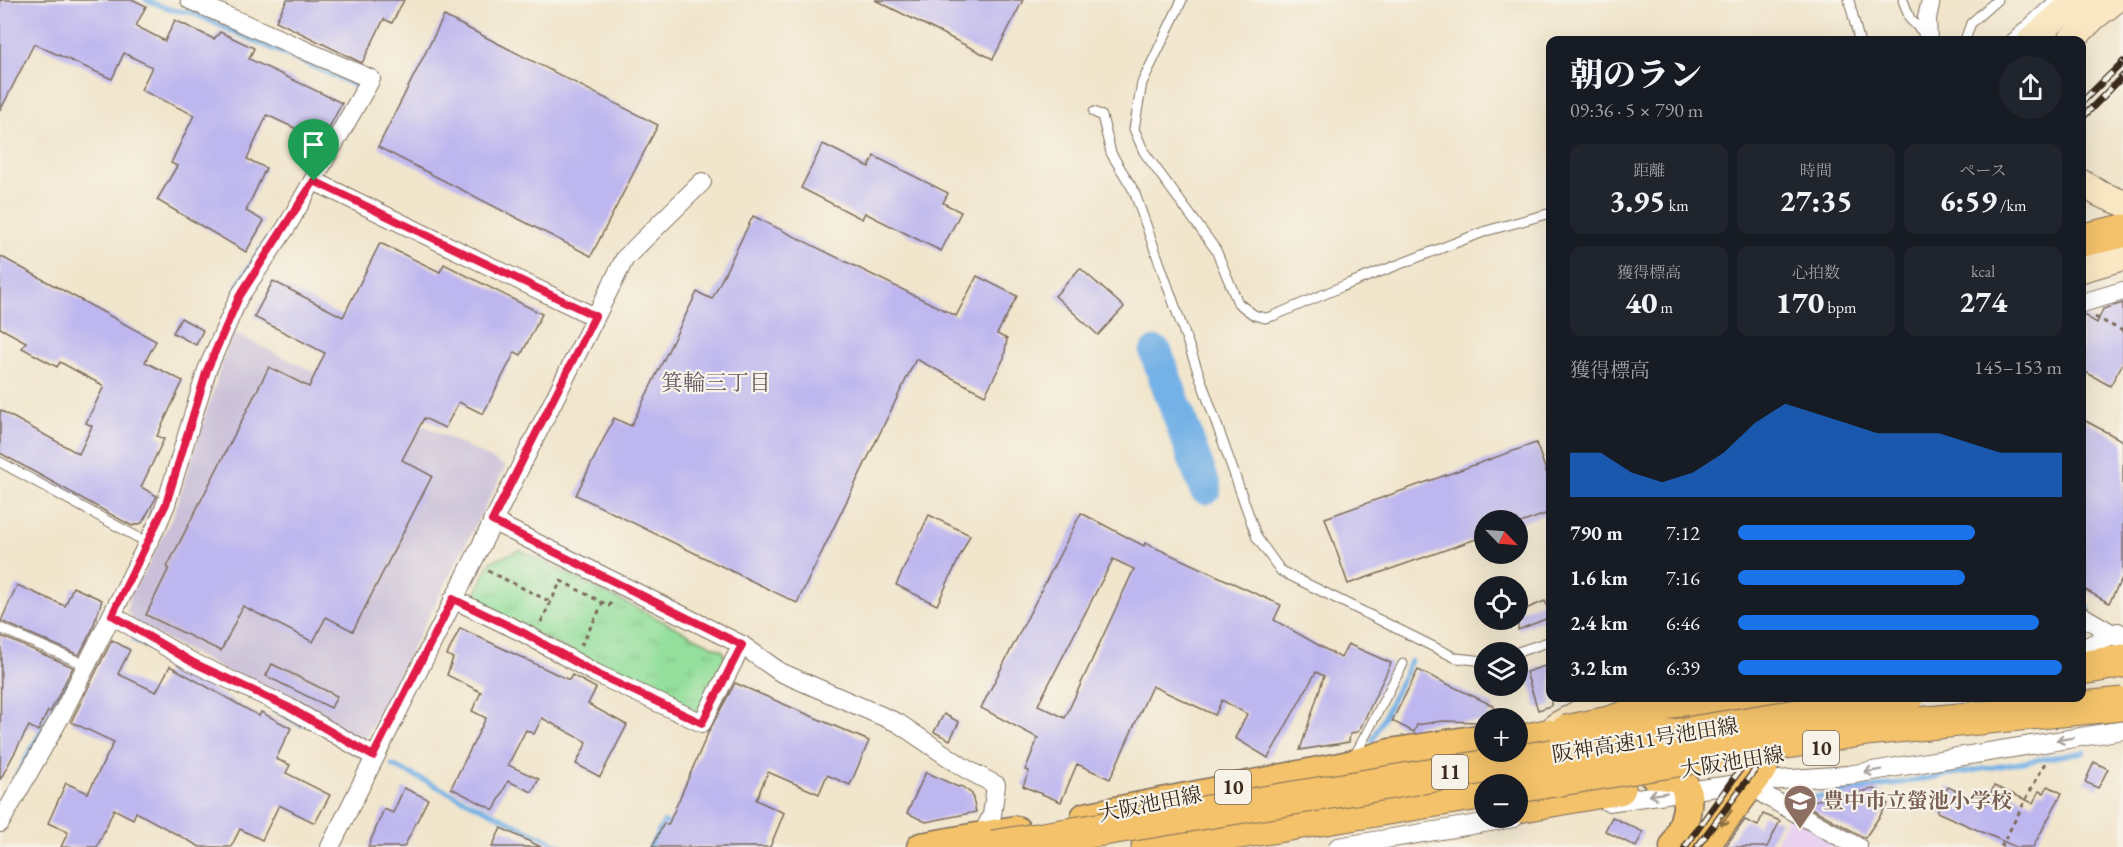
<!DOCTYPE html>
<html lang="ja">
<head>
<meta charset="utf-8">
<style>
  body { margin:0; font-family:"EB Garamond","Noto Serif JP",serif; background:#20242c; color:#f1f3f6; height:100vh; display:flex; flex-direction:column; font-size:22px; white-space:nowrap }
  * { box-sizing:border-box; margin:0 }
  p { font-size:20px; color:#9ea1a6 }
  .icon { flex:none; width:33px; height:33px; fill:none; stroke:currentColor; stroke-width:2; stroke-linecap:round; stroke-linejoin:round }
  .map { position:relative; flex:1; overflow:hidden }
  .sheet { position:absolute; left:1546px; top:36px; width:540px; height:666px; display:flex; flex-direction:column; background:#171b24; border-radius:12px; box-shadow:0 6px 24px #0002 }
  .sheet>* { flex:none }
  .needle { width:39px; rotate:115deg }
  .buttons { position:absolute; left:1474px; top:510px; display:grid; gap:12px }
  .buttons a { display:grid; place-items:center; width:54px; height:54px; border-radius:50%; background:#171b24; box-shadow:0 6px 24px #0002; font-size:30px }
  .pin { position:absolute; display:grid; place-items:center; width:51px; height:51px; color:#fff; margin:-62px -26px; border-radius:50% 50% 50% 0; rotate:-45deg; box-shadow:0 0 6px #0007 }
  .pin .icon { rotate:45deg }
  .round { display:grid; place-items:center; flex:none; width:63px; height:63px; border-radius:32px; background:#20242c }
  .overview { display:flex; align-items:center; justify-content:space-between; height:102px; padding:0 24px }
  h1 { font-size:33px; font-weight:800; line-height:45px }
  .metrics { display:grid; grid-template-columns:repeat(3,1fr); gap:9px; height:102px; padding:6px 24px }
  .metrics div { display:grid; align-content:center; border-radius:12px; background:#20242c; text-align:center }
  .metrics b { font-size:30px; font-weight:800 }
  .metrics small { font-size:16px; font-weight:400 }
  .metrics p { font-size:16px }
  .chart { height:168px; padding:12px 24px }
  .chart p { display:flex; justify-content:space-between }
  .chart svg { width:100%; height:108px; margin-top:6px; fill:#1a73e8; opacity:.7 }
  ul { padding:0 24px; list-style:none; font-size:20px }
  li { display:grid; grid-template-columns:96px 72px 1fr; align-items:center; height:45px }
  li i { height:15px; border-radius:8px; background:#1a73e8 }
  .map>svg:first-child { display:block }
  .built { fill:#e8d2ef }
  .industrial { fill:#c9bfd8 }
  .grass { fill:url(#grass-tufts); stroke:#68845d; stroke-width:1.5 }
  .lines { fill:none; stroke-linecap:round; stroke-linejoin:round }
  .stream { stroke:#73b1e6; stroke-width:5 }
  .river { stroke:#73b1e6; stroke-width:33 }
  .building { fill:#beb7ef; fill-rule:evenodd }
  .lane-casing { stroke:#7b6b5b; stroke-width:11 }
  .street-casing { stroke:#7b6b5b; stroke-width:20 }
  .secondary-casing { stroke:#7b6b5b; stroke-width:28 }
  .primary-casing { stroke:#7b6b5b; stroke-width:31 }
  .highway-casing { stroke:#7b6b5b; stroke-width:35 }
  .path { stroke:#7b6b5b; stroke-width:3; stroke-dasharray:4.5 4.5; stroke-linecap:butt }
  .lane { stroke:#fff; stroke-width:9 }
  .street { stroke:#fff; stroke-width:18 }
  .secondary { stroke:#fae7c3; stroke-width:26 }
  .primary { stroke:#f3c26a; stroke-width:28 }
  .highway { stroke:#f3c26a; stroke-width:33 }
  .rail-casing { stroke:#3b2a1e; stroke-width:7 }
  .rail { stroke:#f7f3e8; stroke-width:4.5; stroke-dasharray:14; stroke-linecap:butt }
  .highway-bridge-casing { stroke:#7b6b5b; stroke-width:35; stroke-linecap:butt }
  .highway-bridge { stroke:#f3c26a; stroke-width:33 }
  .oneway { stroke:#a79f9a }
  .oneway2 { stroke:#8e6e40 }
  .route-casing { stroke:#fff; stroke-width:12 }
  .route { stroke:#e11d48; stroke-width:8 }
  .labels { text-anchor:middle; stroke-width:4.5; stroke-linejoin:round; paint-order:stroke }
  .shield { fill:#f7f3e8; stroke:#73665b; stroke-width:1.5 }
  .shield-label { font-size:20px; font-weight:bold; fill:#3b2a1e }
  .street-label { font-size:21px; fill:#3b2a1e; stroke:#f7f3e8 }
  .education-label { font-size:21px; font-weight:bold; fill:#785e54; stroke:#f7f3e8; text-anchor:start }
  .neighbourhood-label { font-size:22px; fill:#695b67; stroke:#f7f3e8 }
</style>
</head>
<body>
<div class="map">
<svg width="2123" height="847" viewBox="0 0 2123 847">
  <defs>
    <pattern id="grass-tufts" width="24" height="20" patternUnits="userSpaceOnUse" patternTransform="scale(1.5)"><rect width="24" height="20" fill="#94df9c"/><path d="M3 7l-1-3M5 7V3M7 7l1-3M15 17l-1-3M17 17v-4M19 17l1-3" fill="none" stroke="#80c086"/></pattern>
  </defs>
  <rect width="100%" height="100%" fill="#f7f3e8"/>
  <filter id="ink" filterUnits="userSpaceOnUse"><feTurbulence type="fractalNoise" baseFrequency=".0167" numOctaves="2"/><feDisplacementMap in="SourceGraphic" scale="12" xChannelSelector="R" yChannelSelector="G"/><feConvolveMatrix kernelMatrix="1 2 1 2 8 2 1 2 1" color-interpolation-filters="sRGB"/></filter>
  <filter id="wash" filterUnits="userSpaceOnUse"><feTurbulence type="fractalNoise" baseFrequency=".008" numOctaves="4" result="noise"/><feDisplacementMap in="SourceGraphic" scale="24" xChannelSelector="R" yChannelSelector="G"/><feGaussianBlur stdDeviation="1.35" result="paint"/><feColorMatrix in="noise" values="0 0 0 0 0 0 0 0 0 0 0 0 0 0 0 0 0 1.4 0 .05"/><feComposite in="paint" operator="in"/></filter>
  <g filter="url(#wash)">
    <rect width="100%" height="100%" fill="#f1e5cc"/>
    <!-- built -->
    <path class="built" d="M1789 813 1849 847H1773Z"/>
    <!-- industrial -->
    <path class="industrial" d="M232 332 506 466 363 743 137 624 127 612 129 595 144 574 174 514Z"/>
    <!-- grass -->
    <path class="grass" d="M520 550 723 651 725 659 702 708 693 713 479 605 474 596 491 561Z"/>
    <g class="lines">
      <!-- stream -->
      <g class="stream">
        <path d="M146 0 172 10 190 12 356 86V92"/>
        <path d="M237 286 266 241"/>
        <path d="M2082 604 2089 608"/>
        <path d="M134 640 155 650"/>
        <path d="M275 710 301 725"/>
        <path d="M1372 741 1411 661"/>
        <path d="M392 765 563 847"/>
        <path d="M4 799 69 681"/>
        <path d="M1792 801 2084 752"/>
        <path d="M650 847 664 822 673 826"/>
      </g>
      <!-- river -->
      <path class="river" d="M1156 353 1205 488"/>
    </g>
    <g id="blocks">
      <!-- building -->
      <g class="building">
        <path d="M0 0H134L146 6 136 26 165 41 175 20 214 39 220 32 254 48 249 59 342 103 322 141 267 115 247 159 266 168 246 211 264 221 246 252 157 200 177 166 171 163 194 115 141 90 152 67 124 53 112 79 34 44 0 111Z"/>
        <path d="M287 0H404L392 23 384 19 362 63 276 21Z"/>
        <path d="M875 0H1023L993 59Z"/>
        <path d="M444 16 658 125 591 256 378 147Z"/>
        <path d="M823 144 869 167 874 156 948 193 943 203 961 212 941 251 865 213 862 219 801 188Z"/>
        <path d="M753 216 956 316 977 276 1017 296 997 334 1007 339 1004 358 985 395 916 359 797 603 576 495 614 418 631 426 697 292 712 299Z"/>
        <path d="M380 243 440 272 444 264 542 314 521 355 515 352 483 414 459 402 445 428 424 418 402 460 432 476 353 631 326 617 313 642 243 606 221 651 146 615 169 568 167 567 269 367 309 387 325 353 254 317 273 281 343 317Z"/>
        <path d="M0 256 156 341 145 362 183 381 157 436 164 439 141 487 157 496 142 523 132 526 0 453V410L79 454 92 426 86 423 104 386 60 362 57 367 22 348 26 342 0 328Z"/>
        <path d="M1080 268 1124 307 1098 335 1055 296Z"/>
        <path d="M2123 303V363L2110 386 2082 370V314L2097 323 2103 309Z"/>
        <path d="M181 318 203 330 196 345 173 333Z"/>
        <path d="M2082 419 2123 441V576L2109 603 2082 588Z"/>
        <path d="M1536 443 1551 485V512L1518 524V520H1485V536L1348 584 1325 518Z"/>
        <path d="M1081 513 1144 546 1145 543 1281 605 1274 620 1341 658 1348 644 1391 663 1359 731 1350 734 1349 742 1300 750 1324 676 1316 672 1268 758 1235 738 1247 714 1222 700 1215 715 1152 686 1110 779 1077 764 1061 802 1023 786 1029 771 1025 770 1038 738 981 708ZM1113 559 1134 569 1065 718 1038 705Z"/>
        <path d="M929 515 970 535 937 605 896 585Z"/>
        <path d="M17 585 65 606 73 587 102 600 92 630 79 655 1 621Z"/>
        <path d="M1545 601 1551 617 1518 630V612Z"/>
        <path d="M460 628 569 680 572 675 596 688 588 704 627 725 600 777 576 764 587 742 542 718 534 734 526 730 508 765 539 779 532 792 508 781 494 810 451 788 486 718 472 711 481 692 447 675 453 658 447 655Z"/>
        <path d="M1 636 73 667 50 712 48 711 38 731 29 726 0 780Z"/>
        <path d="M112 640 130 650 118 674 156 692 170 666 259 716 261 712 291 728 276 759 290 765 286 773 330 795 315 823 279 805 262 840 240 829 231 847H200L136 812 133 819 114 809 97 847H61L68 832 48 823 66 783 88 793 114 742 71 722Z"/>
        <path d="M272 664 337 696 331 708 266 676Z"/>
        <path d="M1551 664V706L1538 710 1526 672Z"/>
        <path d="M1418 670 1494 706 1488 718 1479 722 1442 721 1417 725 1414 732 1392 721Z"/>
        <path d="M735 683 869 741 850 785 827 775 819 794 768 772 756 800 784 813 770 847H652L664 823 668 825 708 733Z"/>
        <path d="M944 714 959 722 950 740 934 732Z"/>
        <path d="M2094 762 2108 769 2098 788 2085 782Z"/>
        <path d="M926 772 958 787 961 786 972 794 976 812 926 822 907 813Z"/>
        <path d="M1994 786 2033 803 2039 791 2044 793 2048 786 2062 793 2033 847H2016L1937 812 1948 787 1986 804Z"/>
        <path d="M404 788 428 799 404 847H368L384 809 393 813Z"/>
        <path d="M1874 789 1883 794 1880 799 1888 804 1865 838 1802 803Z"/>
        <path d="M1763 814 1780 821 1767 847H1725L1745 820 1758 826Z"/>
        <path d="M1612 817 1643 832 1636 847 1605 831Z"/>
        <path d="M501 828 541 847H492Z"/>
      </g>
    </g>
  </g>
  <g filter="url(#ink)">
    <use href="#blocks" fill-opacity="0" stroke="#7b6b5b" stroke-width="1.5"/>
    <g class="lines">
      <!-- lane casing -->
      <g class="lane-casing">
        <g id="lane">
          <path d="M1182 0 1142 83 1134 129 1144 152 1216 250 1238 303 1254 315 1265 318 1273 316 1348 284 1486 231 1551 213"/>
          <path d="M1849 0 1859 40"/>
          <path d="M1903 0 1910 19 1926 35"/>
          <path d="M1965 40 1971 23 1997 0"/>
          <path d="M2010 40 2054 0"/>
          <path d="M1094 112 1102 116 1111 153 1134 191 1257 538 1281 571 1456 658 1485 661"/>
          <path d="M0 462 148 543"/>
          <path d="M0 628 86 665"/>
          <path d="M1518 652 1551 641"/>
          <path d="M1354 757 1403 664"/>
        </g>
      </g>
      <!-- street casing -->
      <g class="street-casing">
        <g id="street">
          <path d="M1928 40 1927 18 1931 0"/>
          <path d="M314 181 595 317"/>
          <path d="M2082 303 2123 291"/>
          <path d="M492 521 742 645 780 672 898 723 966 769 996 785 992 815 981 837"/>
          <path d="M453 599 522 632 595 673 702 723 742 645"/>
          <path d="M112 615 192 662 288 707 373 756"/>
          <path d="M2082 616 2123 640"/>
          <path d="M2082 649 2118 632"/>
          <path d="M1752 782 1766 796 1858 847"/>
          <path d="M1608 802 1752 782 1848 775 2123 730"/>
          <path d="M0 823 62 714 158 523 166 504 207 370 239 297 287 226 371 79 190 0"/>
          <path d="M330 847 625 258 702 182"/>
          <path d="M1338 847 1514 818"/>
        </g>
      </g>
      <!-- secondary casing -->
      <g class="secondary-casing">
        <g id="secondary">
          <path d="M2031 40 2069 7 2086 0"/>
          <path d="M2071 40 2094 17 2116 0"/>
          <path d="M2082 183 2100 194 2123 203"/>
          <path d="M2082 269 2123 257"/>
          <path d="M1556 726 1579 713 1635 698"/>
        </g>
      </g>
      <!-- primary casing -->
      <g class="primary-casing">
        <g id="primary">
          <path d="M1658 709 1733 698"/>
          <path d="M1738 730 1746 739 1752 782"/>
          <path d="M1653 774 1679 778C1697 795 1682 829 1674 847"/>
          <path d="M1085 817 1350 765 1390 753 1485 738"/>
          <path d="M921 847 1016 830"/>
          <path d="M1704 847 1764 767"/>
        </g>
      </g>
      <!-- highway casing -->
      <g class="highway-casing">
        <g id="highway">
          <path d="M2082 240 2123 231"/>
          <path d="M2082 668 2123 661"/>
          <path d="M1755 714 1769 698"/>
          <path d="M1518 742 1547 736"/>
          <path d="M1518 806 1619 788"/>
          <path d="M1148 847 1485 792"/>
        </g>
      </g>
      <!-- path -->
      <g class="path">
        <path d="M2095 317 2123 331"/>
        <path d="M488 571 551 602"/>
        <path d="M541 622 561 581 609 606 612 601"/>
        <path d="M580 643 582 644 603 603"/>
        <path d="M2001 847 2046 761"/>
      </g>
      <!-- lane -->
      <use href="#lane" class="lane"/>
      <!-- street -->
      <use href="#street" class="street"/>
      <!-- secondary -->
      <use href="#secondary" class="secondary"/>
      <!-- primary -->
      <use href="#primary" class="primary"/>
      <!-- highway -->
      <use href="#highway" class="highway"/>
      <!-- rail casing -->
      <g class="rail-casing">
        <g id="rail">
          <path d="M2082 102 2123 62"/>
          <path d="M2082 118 2123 76"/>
          <path d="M1685 847 1791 698"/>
          <path d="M1697 847 1763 759 1803 698"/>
        </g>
      </g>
      <!-- rail -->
      <use href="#rail" class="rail"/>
      <!-- highway-bridge casing -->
      <g class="highway-bridge-casing">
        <g id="highway-bridge">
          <path d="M1566 732 1609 723 1682 698"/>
          <path d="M1518 786 1866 729 2123 704"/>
          <path d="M993 847 1907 698"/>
        </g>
      </g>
      <!-- highway-bridge -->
      <use href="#highway-bridge" class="highway-bridge"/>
    </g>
    <!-- one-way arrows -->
    <defs><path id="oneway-shaft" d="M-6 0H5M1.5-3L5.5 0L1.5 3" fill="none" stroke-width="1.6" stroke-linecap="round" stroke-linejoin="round" transform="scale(1.5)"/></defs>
    <g class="oneway">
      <use href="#oneway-shaft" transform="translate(2065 739) rotate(171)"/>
      <use href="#oneway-shaft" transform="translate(1873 771) rotate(171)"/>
      <use href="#oneway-shaft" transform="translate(1658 794) rotate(171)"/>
    </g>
    <use class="oneway2" href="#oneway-shaft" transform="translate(1726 818) rotate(127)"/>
  </g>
  <g class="lines" filter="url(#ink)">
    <!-- route casing -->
    <g class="route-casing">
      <path id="route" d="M314 181 595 316 492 521 742 645 702 723 595 673 522 632 453 599 373 756 288 707 192 662 112 615 166 504 207 370 239 297Z"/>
    </g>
    <!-- route -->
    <use href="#route" class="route"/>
  </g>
  <!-- icons -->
  <defs>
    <g id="school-pin" transform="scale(1.725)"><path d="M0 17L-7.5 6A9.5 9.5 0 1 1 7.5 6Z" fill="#8d6e63" stroke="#f7f3e8"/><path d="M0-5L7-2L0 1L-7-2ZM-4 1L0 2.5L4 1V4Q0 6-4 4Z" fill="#fff"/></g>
  </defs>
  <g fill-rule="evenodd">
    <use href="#school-pin" x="1800" y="801"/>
  </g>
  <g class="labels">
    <!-- shield labels -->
    <g class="shield">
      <rect x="1803" y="731" width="36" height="34" rx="4.5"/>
      <rect x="1432" y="755" width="36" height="34" rx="4.5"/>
      <rect x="1215" y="770" width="36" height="34" rx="4.5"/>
    </g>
    <g class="shield-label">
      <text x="1821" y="755">10</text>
      <text x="1450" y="779">11</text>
      <text x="1233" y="794">10</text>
    </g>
    <!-- street labels -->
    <g class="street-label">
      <text transform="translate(1645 740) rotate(-9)" y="7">阪神高速11号池田線</text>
      <text transform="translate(1732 762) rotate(-9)" y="7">大阪池田線</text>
      <text transform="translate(1150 804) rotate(-11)" y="7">大阪池田線</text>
    </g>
    <!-- education labels -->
    <g class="education-label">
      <text x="1823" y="808">豊中市立螢池小学校</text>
    </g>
    <!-- neighbourhood labels -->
    <g class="neighbourhood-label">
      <text x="716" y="390">箕輪三丁目</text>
    </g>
  </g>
</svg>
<div class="buttons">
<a><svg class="needle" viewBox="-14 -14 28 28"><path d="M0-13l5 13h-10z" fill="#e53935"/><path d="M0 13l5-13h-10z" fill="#9ea1a6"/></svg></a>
<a><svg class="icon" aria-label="locate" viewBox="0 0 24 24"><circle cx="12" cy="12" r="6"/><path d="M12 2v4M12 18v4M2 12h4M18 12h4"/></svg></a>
<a><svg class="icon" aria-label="layers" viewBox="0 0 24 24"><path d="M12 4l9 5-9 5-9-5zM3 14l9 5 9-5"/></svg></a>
<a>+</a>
<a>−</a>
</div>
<div class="pin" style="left:314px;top:181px;background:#1e9e55"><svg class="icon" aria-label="arrive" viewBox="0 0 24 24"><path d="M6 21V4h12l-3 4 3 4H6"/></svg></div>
<section class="sheet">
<div class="overview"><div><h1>朝のラン</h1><p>09:36 · 5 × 790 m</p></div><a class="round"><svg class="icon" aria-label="share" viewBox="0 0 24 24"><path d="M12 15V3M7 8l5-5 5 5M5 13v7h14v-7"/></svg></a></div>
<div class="metrics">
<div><p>距離</p><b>3.95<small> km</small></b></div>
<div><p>時間</p><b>27:35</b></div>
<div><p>ペース</p><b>6:59<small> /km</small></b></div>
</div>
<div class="metrics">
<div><p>獲得標高</p><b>40<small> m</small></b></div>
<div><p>心拍数</p><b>170<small> bpm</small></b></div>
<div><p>kcal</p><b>274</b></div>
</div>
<div class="chart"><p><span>獲得標高</span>145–153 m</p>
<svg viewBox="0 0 160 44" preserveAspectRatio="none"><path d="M0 44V26L10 26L20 34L30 38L40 34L50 26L60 14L70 6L80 10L90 14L100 18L110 18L120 18L130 22L140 26L150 26L160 26V44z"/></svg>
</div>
<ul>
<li><b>790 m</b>7:12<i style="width:73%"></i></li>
<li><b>1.6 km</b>7:16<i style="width:70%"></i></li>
<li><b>2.4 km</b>6:46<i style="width:93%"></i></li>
<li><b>3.2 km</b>6:39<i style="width:100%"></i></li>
</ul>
</section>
</div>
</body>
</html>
